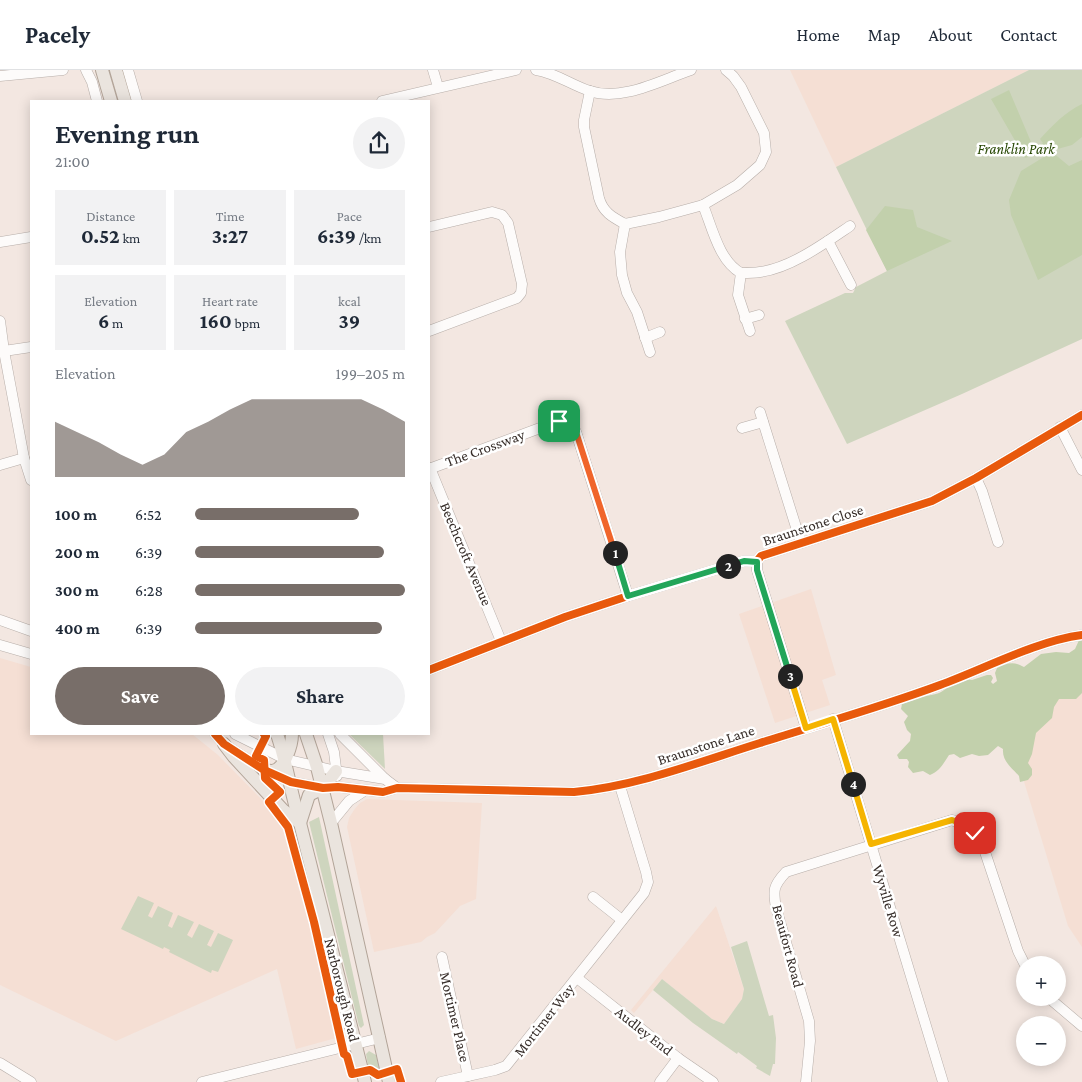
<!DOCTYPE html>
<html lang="en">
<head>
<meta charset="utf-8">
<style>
  body { margin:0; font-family:"Crimson Pro",serif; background:#f2f2f3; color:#1f2937; height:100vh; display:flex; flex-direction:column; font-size:19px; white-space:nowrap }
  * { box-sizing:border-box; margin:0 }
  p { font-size:16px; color:#747a83 }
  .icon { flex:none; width:28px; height:28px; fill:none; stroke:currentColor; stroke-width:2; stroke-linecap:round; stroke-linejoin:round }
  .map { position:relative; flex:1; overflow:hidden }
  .side { position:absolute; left:30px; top:30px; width:400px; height:635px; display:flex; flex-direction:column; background:#fff; border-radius:0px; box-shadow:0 2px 12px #0003 }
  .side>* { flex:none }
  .controls { position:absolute; left:1016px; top:886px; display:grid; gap:10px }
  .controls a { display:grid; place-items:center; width:50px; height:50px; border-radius:50%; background:#fff; box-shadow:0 2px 12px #0003; font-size:25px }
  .pin { position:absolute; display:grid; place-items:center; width:42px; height:42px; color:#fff; margin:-21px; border-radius:10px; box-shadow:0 2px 8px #0006 }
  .km { position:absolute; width:25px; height:25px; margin:-12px; border-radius:50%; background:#222; color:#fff; font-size:14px; line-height:25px; text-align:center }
  .round { display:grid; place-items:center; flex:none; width:52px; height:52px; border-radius:26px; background:#f2f2f3 }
  .summary { display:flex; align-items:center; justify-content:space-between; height:85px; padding:0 25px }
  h1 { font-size:28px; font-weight:700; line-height:38px }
  .metrics { display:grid; grid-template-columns:repeat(3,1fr); gap:8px; height:85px; padding:5px 25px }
  .metrics div { display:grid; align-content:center; border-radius:0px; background:#f2f2f3; text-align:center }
  .metrics b { font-size:21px; font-weight:700 }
  .metrics small { font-size:14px; font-weight:400 }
  .metrics p { font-size:14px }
  .chart { height:140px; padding:10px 25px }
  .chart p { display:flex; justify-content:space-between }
  .chart svg { width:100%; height:90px; margin-top:5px; fill:#786e69; opacity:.7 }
  .primary-button { display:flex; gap:10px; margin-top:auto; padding:10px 25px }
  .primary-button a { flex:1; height:58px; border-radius:30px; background:#786e69; color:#fff; font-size:20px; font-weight:700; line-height:58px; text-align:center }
  .primary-button a+a { background:#f2f2f3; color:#1f2937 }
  ul { padding:0 25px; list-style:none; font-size:16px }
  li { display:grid; grid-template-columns:80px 60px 1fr; align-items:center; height:38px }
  li i { height:12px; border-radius:6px; background:#786e69 }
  header { display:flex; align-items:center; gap:30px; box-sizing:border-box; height:70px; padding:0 25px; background:#fff; border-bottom:1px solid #e0e1e3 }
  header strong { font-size:24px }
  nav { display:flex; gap:28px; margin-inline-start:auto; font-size:18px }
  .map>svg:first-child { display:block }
  .built { fill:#f5dfd4 }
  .green { fill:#ced5be }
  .forest { fill:#c2d0ac }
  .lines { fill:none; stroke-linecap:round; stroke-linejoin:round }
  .minor-casing { stroke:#b7aea9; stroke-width:11 }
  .major-casing { stroke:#b2a498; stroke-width:14 }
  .minor { stroke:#fdfbfa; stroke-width:10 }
  .major { stroke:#eae4de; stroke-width:12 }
  .cycleway-casing { stroke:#fff; stroke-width:11 }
  .cycleway { stroke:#e8590c; stroke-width:8 }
  .split-1-casing { stroke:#fff; stroke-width:10 }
  .split-2-casing { stroke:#fff; stroke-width:10 }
  .split-3-casing { stroke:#fff; stroke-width:10 }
  .split-4-casing { stroke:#fff; stroke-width:10 }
  .split-5-casing { stroke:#fff; stroke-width:10 }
  .split-1 { stroke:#f0652b; stroke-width:6 }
  .split-2 { stroke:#22a559; stroke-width:6 }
  .split-3 { stroke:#22a559; stroke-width:6 }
  .split-4 { stroke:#f5b400; stroke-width:6 }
  .split-5 { stroke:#f5b400; stroke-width:6 }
  .labels { text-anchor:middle; stroke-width:5; stroke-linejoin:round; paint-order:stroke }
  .park-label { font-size:15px; font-style:italic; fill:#284804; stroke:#fff }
  .street-label { font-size:15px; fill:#362d29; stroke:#fff }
</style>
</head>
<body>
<header>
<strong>Pacely</strong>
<nav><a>Home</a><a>Map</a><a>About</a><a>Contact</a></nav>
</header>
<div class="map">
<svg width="1082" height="1012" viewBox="0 0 1082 1012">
  <rect width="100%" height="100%" fill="#f3e7e1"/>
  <!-- built -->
  <g class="built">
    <path d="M790 0H1029L836 97Z"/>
    <path d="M811 519 836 605 822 610 830 635 775 653 739 544Z"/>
    <path d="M0 588 31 597V664H192L218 685 270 738 283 758 288 770 338 965 336 968 296 979 277 899 116 971 0 915Z"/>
    <path d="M1082 613V877L1068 856 1004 646Z"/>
    <path d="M367 729 482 733 476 829 460 836 435 863 427 867 421 872 374 882 347 757 349 748 354 740 360 733Z"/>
    <path d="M716 836 744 919 742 929 724 954 712 949 662 909 634 943 631 940Z"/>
  </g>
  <!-- green -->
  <g class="green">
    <path d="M1029 0H1082V269L962 324 847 374 785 251 845 223H853L856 217 887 201 836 97Z"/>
    <path d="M349 664H383L385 699Z"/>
    <path d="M319 747 364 955 361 958 359 956 309 752Z"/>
    <path d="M138 826 154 833 148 846 152 848 158 836 173 843 168 856 172 858 178 845 194 852 187 865 192 868 199 854 214 861 207 875 211 877 218 863 233 870 218 902 212 900 211 903 169 882 170 880 164 877 163 879 121 859Z"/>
    <path d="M747 871 769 946 773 945 776 968 775 994H773L770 1006 756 998 757 996 738 982 737 984 693 953 653 920 662 909 712 949 724 954 742 929 744 919 731 877Z"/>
    <path d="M369 981 376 985 380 1001 378 1002 371 996H368L366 984Z"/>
  </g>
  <!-- forest -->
  <g class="forest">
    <path d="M1009 20 1034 79 1043 73 1040 69C1053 55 1065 42 1082 34V67L1072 75 1025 88 991 29Z"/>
    <path d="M1052 82 1069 96 1082 90V185L1038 210 1011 145 1009 130 1021 101Z"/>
    <path d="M885 136 913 140 917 157 952 171 887 201 866 160Z"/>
    <path d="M1080 568H1082V623L1076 629H1059L1054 637 1052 648 1036 663 1032 684 1028 693 1032 699V705L1028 710 1020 712 1019 706C1011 697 1002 691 1003 679L998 676 988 685 979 686 972 684 960 688 954 684 949 685C943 694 940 701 930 705L923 701 913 703 908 697 909 692 907 689H899L897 685 910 671 911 664 907 660 904 652 908 646 901 639 903 629H908L912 631C919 626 931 626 939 623 946 620 950 614 956 611 961 609 968 609 972 610L987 605H991L993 608 991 612 993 614 997 611 995 603 997 598C1007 593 1014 591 1024 597L1041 584 1056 582 1069 583 1075 579Z"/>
  </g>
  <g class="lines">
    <!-- minor casing -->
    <g class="minor-casing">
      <g id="minor">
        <path d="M86 0 92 12 97 31"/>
        <path d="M128 0 137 31"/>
        <path d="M433 0 438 17"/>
        <path d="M536 0C556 3 571 15 590 21 622 32 661 10 691 0"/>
        <path d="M0 6 63 0"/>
        <path d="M590 21 584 50V57L599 128C603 142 612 147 625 154L620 182 622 205 627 223 637 242 650 282"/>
        <path d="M382 31 516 0"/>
        <path d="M703 135C712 157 719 191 741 203 747 203 754 203 760 202 791 198 825 173 850 156"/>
        <path d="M625 154 659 147 703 135 737 115 760 95 766 82 764 63 741 17 733 6 726 0"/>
        <path d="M429 157 492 142 502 145 508 153 522 214 521 223 517 228 429 261"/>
        <path d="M828 171 851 215"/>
        <path d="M0 172 31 167"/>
        <path d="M741 203 738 225 750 261"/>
        <path d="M745 249 759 245"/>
        <path d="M0 251 4 281 24 388 31 410"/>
        <path d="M645 268 660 262"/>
        <path d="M4 281 31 277"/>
        <path d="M760 342 801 473"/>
        <path d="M1060 357 1082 400"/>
        <path d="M742 358 763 352"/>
        <path d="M0 395 24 388"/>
        <path d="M430 398 501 571"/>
        <path d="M429 399 559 351 569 352 576 362 628 526"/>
        <path d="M976 408 982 421 998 472"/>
        <path d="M757 491V500L806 658"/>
        <path d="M0 550 31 561"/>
        <path d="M0 575 31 584"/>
        <path d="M429 600 565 547 628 526 744 491H757L761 486 932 431 976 408 1082 345"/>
        <path d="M833 649 943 1012"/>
        <path d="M215 664 224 674 264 700 291 712 323 718 338 717 383 722 397 718 574 722C638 716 699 692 760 673 820 654 881 637 940 615 984 599 1036 571 1082 565"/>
        <path d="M235 664 285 689 336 701 385 709 397 718"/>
        <path d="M328 664 334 682 337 706"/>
        <path d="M340 664 385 709"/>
        <path d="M331 753 349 731 364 721"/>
        <path d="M593 827 622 850"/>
        <path d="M442 887 468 1006"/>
        <path d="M577 908 678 988 713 1012"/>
        <path d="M1049 928 1082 956"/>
        <path d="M0 993 31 1012"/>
        <path d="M202 1012 380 968"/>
        <path d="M441 1012 495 1000 506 996 644 823 648 812 646 802 620 716"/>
        <path d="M660 1012 678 988"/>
        <path d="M806 1012 810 971 809 951 776 838C773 820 773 816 786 802L952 750C968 757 974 761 983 776L1018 881 1025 895"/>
      </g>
    </g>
    <!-- major casing -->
    <g class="major-casing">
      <g id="major">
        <path d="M102 0 111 31"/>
        <path d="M116 0 125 31"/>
        <path d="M277 664C287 694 291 724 300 753L365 1012"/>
        <path d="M306 664 317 697 331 753 389 1012"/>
        <path d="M224 674 234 687 283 740 300 753"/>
        <path d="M264 700C267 700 270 701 272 701 285 700 292 674 292 664"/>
        <path d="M300 753 309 725 323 718 336 701"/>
      </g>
    </g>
    <!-- minor -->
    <use href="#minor" class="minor"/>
    <!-- major -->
    <use href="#major" class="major"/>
    <!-- cycleway casing -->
    <g class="cycleway-casing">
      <g id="cycleway">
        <path d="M429 600 565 547 628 526 744 491H757L761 486 932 431 976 408 1082 345"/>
        <path d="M215 664 224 674 264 700 291 712 323 718 338 717 383 722 397 718 574 722C638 716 699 692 760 673 820 654 881 637 940 615 984 599 1036 571 1082 565"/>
        <path d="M264 664 266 666 256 686 264 690 265 708 280 722 269 732 288 757 314 852 344 984 347 986 352 1004 370 1000 378 1005 397 999 401 1012"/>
      </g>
    </g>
    <!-- cycleway -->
    <use href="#cycleway" class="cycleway"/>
  </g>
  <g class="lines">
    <!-- split-1 casing -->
    <g class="split-1-casing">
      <path id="split-1" d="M559 351C568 350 572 354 576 362L615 483"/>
    </g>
    <!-- split-2 casing -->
    <g class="split-2-casing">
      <path id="split-2" d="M615 483 628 526 728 496"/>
    </g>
    <!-- split-3 casing -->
    <g class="split-3-casing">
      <path id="split-3" d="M728 496 744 491 757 492V500L790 606"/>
    </g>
    <!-- split-4 casing -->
    <g class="split-4-casing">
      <path id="split-4" d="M790 606 806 658 833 649 853 714"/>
    </g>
    <!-- split-5 casing -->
    <g class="split-5-casing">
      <path id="split-5" d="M853 714 871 774 952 750 965 755 975 763"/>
    </g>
    <!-- split-1 -->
    <use href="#split-1" class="split-1"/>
    <!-- split-2 -->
    <use href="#split-2" class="split-2"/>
    <!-- split-3 -->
    <use href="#split-3" class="split-3"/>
    <!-- split-4 -->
    <use href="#split-4" class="split-4"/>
    <!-- split-5 -->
    <use href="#split-5" class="split-5"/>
  </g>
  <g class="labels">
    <!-- park labels -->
    <g class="park-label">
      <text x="1016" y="84">Franklin Park</text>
    </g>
    <!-- street labels -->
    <g class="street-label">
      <text transform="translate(485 378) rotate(-20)" y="5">The Crossway</text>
      <text transform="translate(813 455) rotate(-18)" y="5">Braunstone Close</text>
      <text transform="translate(466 484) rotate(67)" y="5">Beechcroft Avenue</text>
      <text transform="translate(706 675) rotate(-18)" y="5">Braunstone Lane</text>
      <text transform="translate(888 831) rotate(73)" y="5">Wyville Row</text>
      <text transform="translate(788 876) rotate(75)" y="5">Beaufort Road</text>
      <text transform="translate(342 920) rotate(76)" y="5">Narborough Road</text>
      <text transform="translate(455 947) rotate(77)" y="5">Mortimer Place</text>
      <text transform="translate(544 950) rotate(-52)" y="5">Mortimer Way</text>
      <text transform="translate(644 961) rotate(38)" y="5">Audley End</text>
    </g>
  </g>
</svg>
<div class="controls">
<a>+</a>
<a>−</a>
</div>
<div class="pin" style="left:559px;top:351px;background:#1e9e55"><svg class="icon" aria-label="arrive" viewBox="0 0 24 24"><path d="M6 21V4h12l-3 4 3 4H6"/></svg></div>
<div class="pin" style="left:975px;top:763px;background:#d93025"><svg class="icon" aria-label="check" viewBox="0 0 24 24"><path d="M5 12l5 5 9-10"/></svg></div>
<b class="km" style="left:615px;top:483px">1</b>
<b class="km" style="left:728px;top:496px">2</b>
<b class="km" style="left:790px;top:606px">3</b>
<b class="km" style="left:853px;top:714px">4</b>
<section class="side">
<div class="summary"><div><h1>Evening run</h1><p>21:00</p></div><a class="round"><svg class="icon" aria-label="share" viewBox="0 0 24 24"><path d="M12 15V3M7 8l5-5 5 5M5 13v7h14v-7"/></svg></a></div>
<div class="metrics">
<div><p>Distance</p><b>0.52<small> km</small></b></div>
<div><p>Time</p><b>3:27</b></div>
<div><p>Pace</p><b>6:39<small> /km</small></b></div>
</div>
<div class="metrics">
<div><p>Elevation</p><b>6<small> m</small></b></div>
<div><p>Heart rate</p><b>160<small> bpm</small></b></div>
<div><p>kcal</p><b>39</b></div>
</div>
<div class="chart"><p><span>Elevation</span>199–205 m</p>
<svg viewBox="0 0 160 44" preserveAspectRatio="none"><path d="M0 44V17L10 22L20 27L30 33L40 38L50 33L60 22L70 17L80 11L90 6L100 6L110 6L120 6L130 6L140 6L150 11L160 17V44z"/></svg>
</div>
<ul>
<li><b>100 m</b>6:52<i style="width:78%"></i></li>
<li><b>200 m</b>6:39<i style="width:90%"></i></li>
<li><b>300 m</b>6:28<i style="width:100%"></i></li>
<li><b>400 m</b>6:39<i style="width:89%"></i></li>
</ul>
<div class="primary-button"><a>Save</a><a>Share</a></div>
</section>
</div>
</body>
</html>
